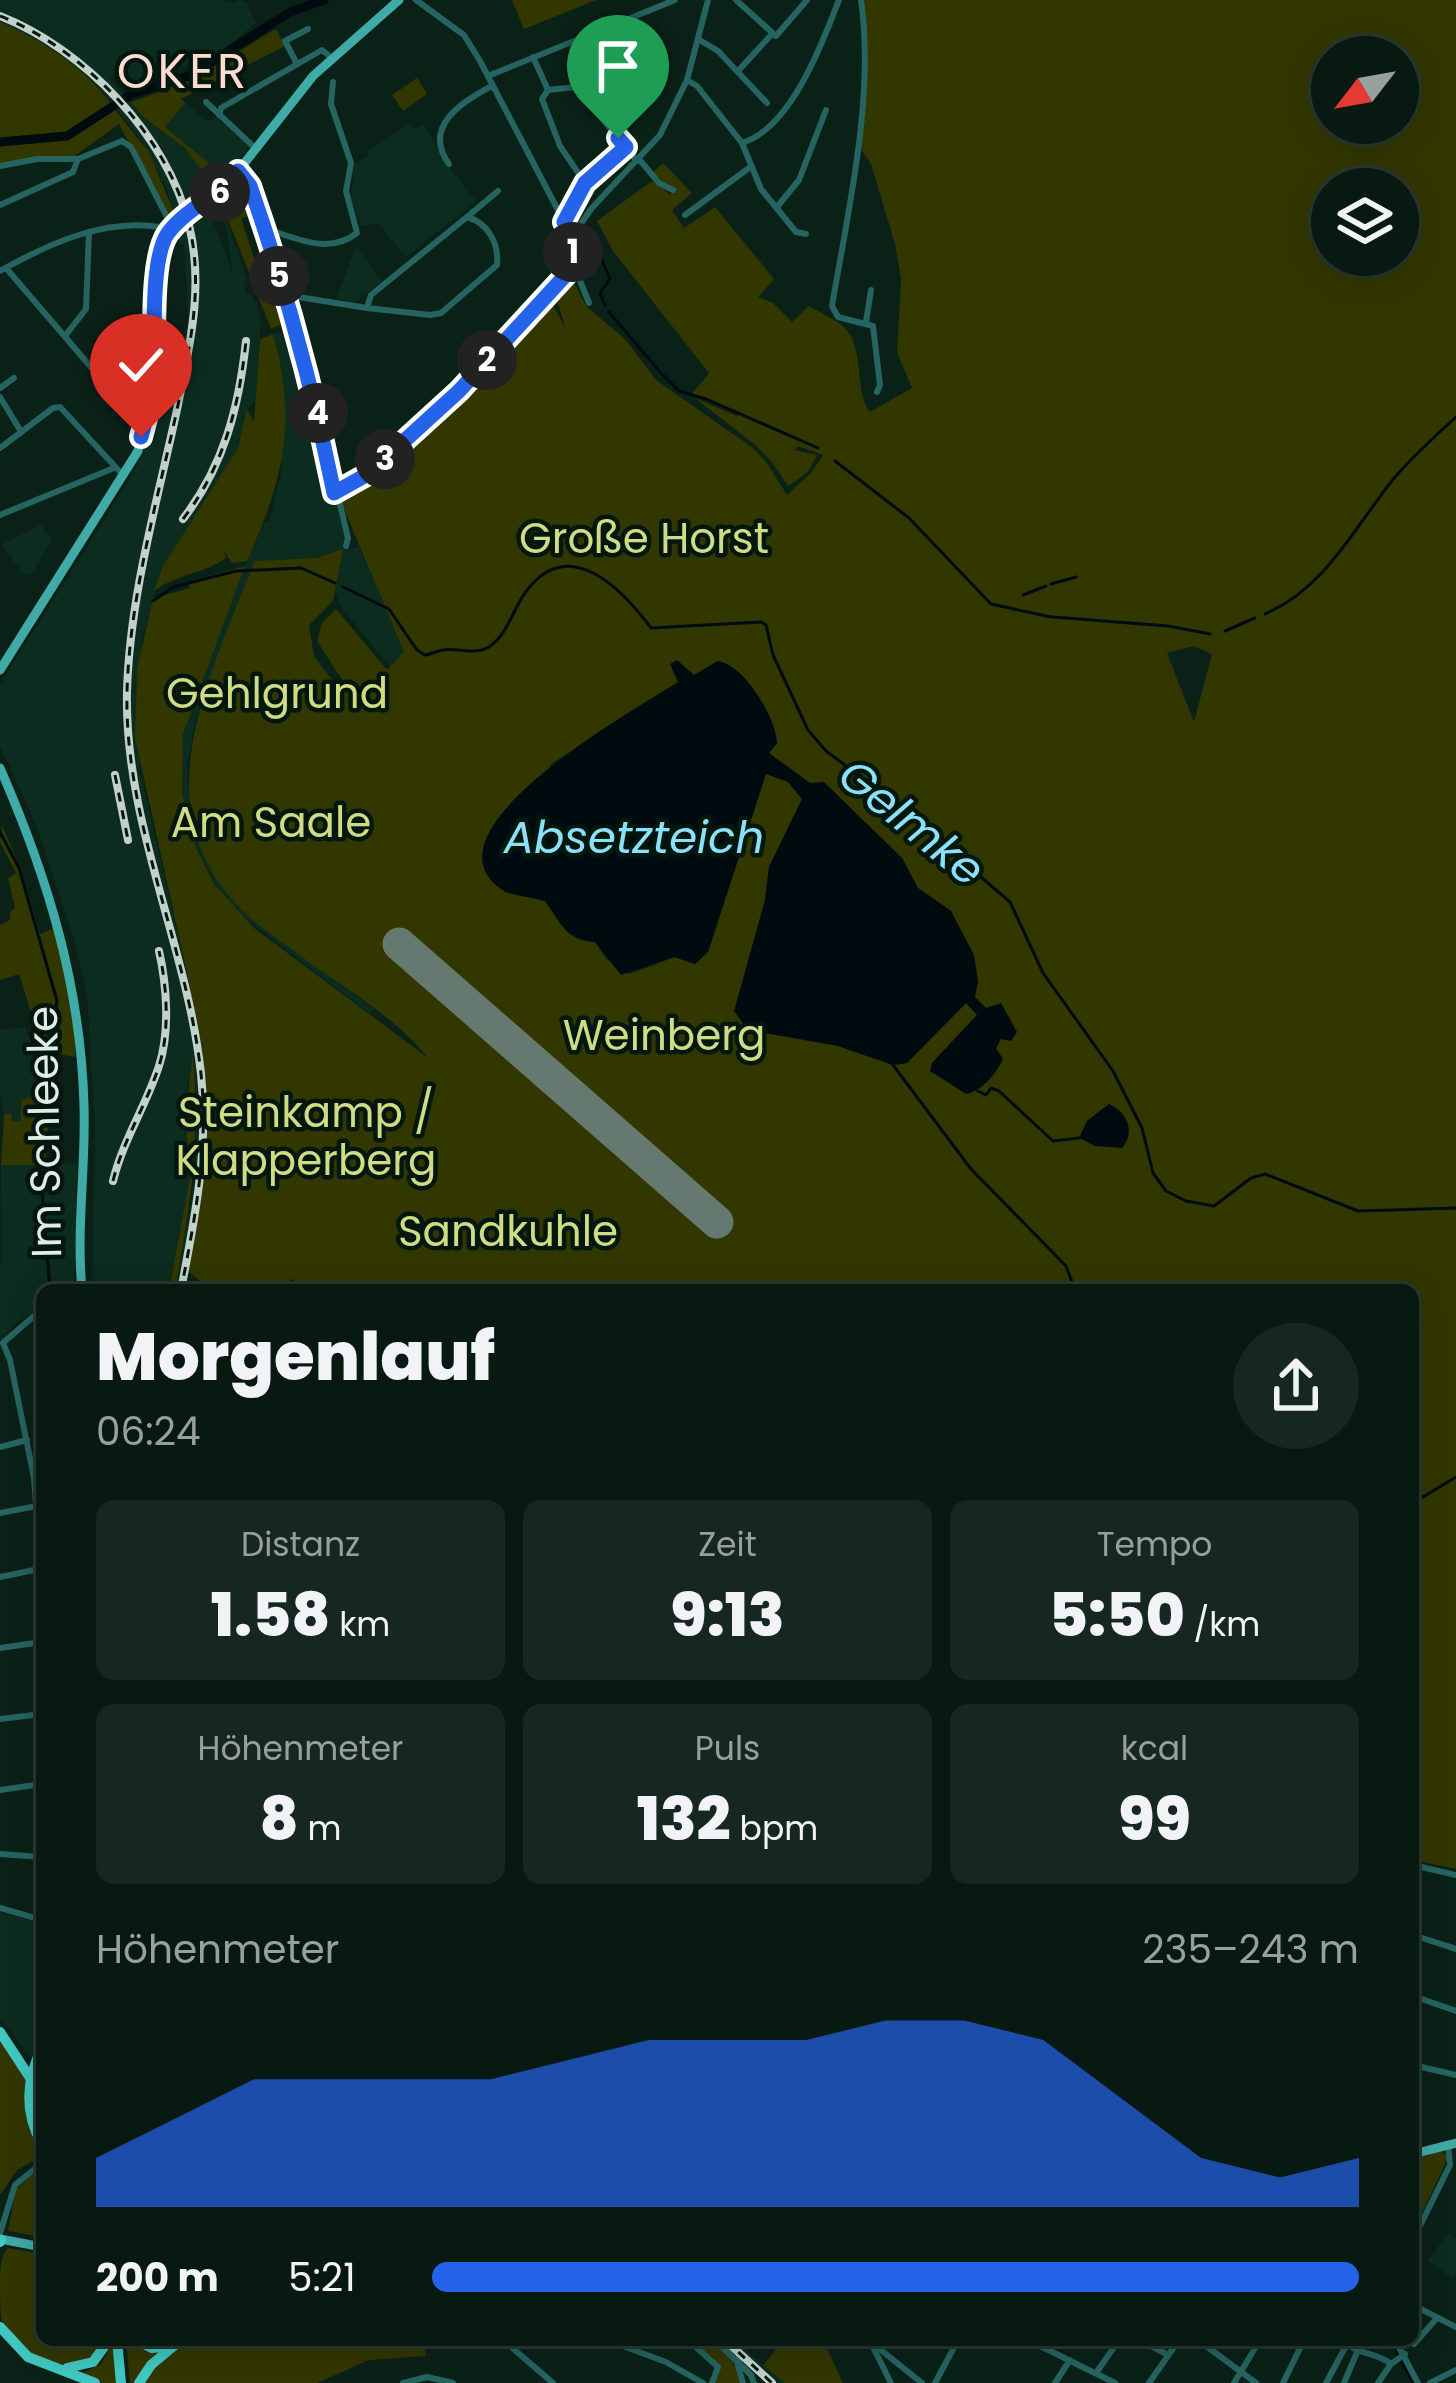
<!DOCTYPE html>
<html lang="de">
<head>
<meta charset="utf-8">
<style>
  body { margin:0; font-family:Poppins,sans-serif; background:#162620; color:#f1f3f6; height:100vh; display:flex; flex-direction:column; font-size:45px; white-space:nowrap }
  * { box-sizing:border-box; margin:0 }
  p { font-size:39px; color:#98a09f }
  .icon { flex:none; width:66px; height:66px; fill:none; stroke:currentColor; stroke-width:2; stroke-linecap:round; stroke-linejoin:round }
  .map { position:relative; flex:1; overflow:hidden }
  .sheet { position:absolute; left:36px; top:1284px; width:1383px; height:1062px; display:flex; flex-direction:column; background:#081912; border-radius:18px; box-shadow:0 6px 30px #0003,0 0 0 3px #293832 }
  .sheet>* { flex:none }
  .needle { width:78px; rotate:239deg }
  .fabs { position:absolute; left:1311px; top:36px; display:grid; gap:24px }
  .fabs a { display:grid; place-items:center; width:108px; height:108px; border-radius:50%; background:#081912; box-shadow:0 6px 30px #0003,0 0 0 3px #293832; font-size:60px }
  .pin { position:absolute; display:grid; place-items:center; width:102px; height:102px; color:#fff; margin:-123px -51px; border-radius:50% 50% 50% 0; rotate:-45deg; box-shadow:0 0 12px #0007 }
  .pin .icon { rotate:45deg }
  .km { position:absolute; width:60px; height:60px; margin:-30px; border-radius:50%; background:#222; color:#fff; font-size:33px; line-height:60px; text-align:center }
  .round { display:grid; place-items:center; flex:none; width:126px; height:126px; border-radius:63px; background:#162620 }
  .summary { display:flex; align-items:center; justify-content:space-between; height:204px; padding:0 60px }
  h1 { font-size:66px; font-weight:800; line-height:90px }
  .metrics { display:grid; grid-template-columns:repeat(3,1fr); gap:18px; height:204px; padding:12px 60px }
  .metrics div { display:grid; align-content:center; border-radius:18px; background:#162620; text-align:center }
  .metrics b { font-size:60px; font-weight:800 }
  .metrics small { font-size:33px; font-weight:400 }
  .metrics p { font-size:33px }
  .chart { height:336px; padding:24px 60px }
  .chart p { display:flex; justify-content:space-between }
  .chart svg { width:100%; height:216px; margin-top:12px; fill:#2563eb; opacity:.7 }
  ul { padding:0 60px; list-style:none; font-size:39px }
  li { display:grid; grid-template-columns:192px 144px 1fr; align-items:center; height:90px }
  li i { height:30px; border-radius:15px; background:#2563eb }
  .map>svg:first-child { display:block }
  .built { fill:#0c2c20; fill-rule:evenodd }
  .green { fill:#323700; fill-rule:evenodd }
  .water { fill:#000b10 }
  .lines { fill:none; stroke-linecap:round; stroke-linejoin:round }
  .stream { stroke:#000b10; stroke-width:3 }
  .river { stroke:#000b10; stroke-width:9 }
  .runway { stroke:#667971; stroke-width:33 }
  .minor { stroke:#266462; stroke-width:6 }
  .major { stroke:#40aaa6; stroke-width:9 }
  .highway { stroke:#41c7c1; stroke-width:10 }
  .rail-casing { stroke:#c2d1ca; stroke-width:8 }
  .rail { stroke:#03170f; stroke-width:3; stroke-dasharray:9; stroke-linecap:butt }
  .route-casing { stroke:#fff; stroke-width:24 }
  .route { stroke:#2563eb; stroke-width:15 }
  .labels { text-anchor:middle; stroke-width:9; stroke-linejoin:round; paint-order:stroke }
  .park-label { font-size:42px; fill:#d1db84; stroke:#03170f }
  .street-label { font-size:42px; fill:#e0eee7; stroke:#03170f }
  .water-label { font-size:45px; font-style:italic; fill:#8be1f8; stroke:#03170f }
  .quarter-label { font-size:48px; letter-spacing:3px; fill:#fcdbd0; stroke:#03170f }
</style>
</head>
<body>
<div class="map">
<svg width="1456" height="2383" viewBox="0 0 1456 2383">
  <rect width="100%" height="100%" fill="#0a2118"/>
  <!-- built -->
  <g class="built">
    <path d="M0 0H218L234 3 239 0 246 2 256 23 222 51 131 89 128 85 131 78 121 69 110 78 142 116 186 149 201 167 220 200 247 280 244 282 246 295 252 294 261 318 256 401 247 409 238 448 163 566 144 632 135 688 140 771 188 977 203 1062 205 1151 184 1290H175L194 1187 197 1106 193 1061 187 1084 190 1114 187 1160 192 1167 169 1290H92L95 1132 87 994 73 937 37 826 0 746V684L133 474 142 456 159 382 165 385 166 412 176 380 178 353H183L188 316 184 244H180L167 189 140 138 102 92 55 52 0 22ZM212 194 226 226 233 275 205 199Z"/>
    <path d="M185 103 208 122 216 117 249 146 226 177 164 128Z"/>
    <path d="M410 123 414 129 424 124 441 157 476 201 406 257 378 223 361 226 351 199 354 163 368 157 369 150Z"/>
    <path d="M356 247 382 281 355 303 336 299Z"/>
    <path d="M291 330 345 538 343 549 359 547 405 653 390 667 340 606 334 585 342 550 316 558 254 561 198 710 187 764 189 793 202 846 227 892 274 935 374 1009 370 1014 237 912 214 883 197 847 182 793 183 734 194 698 247 561 265 521 269 523 281 474 284 394 273 334Z"/>
    <path d="M41 525 52 541 31 574H23L2 544Z"/>
    <path d="M25 1027 39 1062 40 1095 21 1121 11 1122 10 1114 4 1115 0 1094V1030Z"/>
    <path d="M77 1163 74 1290H42V1307L17 1322 0 1342 1 1165Z"/>
    <path d="M0 1912 42 1924V2039L31 2058 0 2017Z"/>
    <path d="M1448 2233 1456 2240V2273L1452 2278 1428 2261Z"/>
    <path d="M719 2340H735L785 2383H768Z"/>
  </g>
  <!-- green -->
  <g class="green">
    <path d="M512 0H596L524 29Z"/>
    <path d="M864 0H1456V1869L1413 1860V1290H343L341 1286 335 1290H300L293 1279 274 1290H199L201 1282 188 1271 201 1198 206 1106 188 977 135 738 137 669 153 598 190 588 187 582 245 566 183 734 182 793 196 847 214 884 254 928 428 1058C396 1017 343 988 301 956 281 941 260 928 243 911 137 806 213 674 254 561L316 558 343 549 333 601 309 625 314 656 336 685 344 683 317 641 322 623 336 609 387 670 404 652 339 497 376 473 374 469 459 391 547 294 566 329 555 295 571 277 587 307 625 339 656 380 753 448 767 463 787 495 811 473 823 455 798 446 795 450 817 455 808 472 788 486 772 462 754 444 695 398 737 416 741 413 692 394 709 373 613 251 597 221 652 181 670 194 675 191 652 173 663 163 692 193 672 210 684 228 715 207 774 279 758 297 773 303 792 322 809 306C820 313 835 319 844 327 866 349 853 388 870 412L912 388 897 352 901 279 895 244 871 164 861 149 866 56ZM1332 57H1398V123H1332ZM1332 189H1398V255H1332ZM1194 646 1212 654 1194 722 1167 653ZM717 661C745 672 775 713 777 743L768 753 810 783H824L902 858 918 888 951 911 978 981 974 997 986 1008 1001 1039 996 1048 932 1063 978 1014 966 1003 907 1063 893 1065 838 1046 765 900 769 867 802 799 788 782 766 773 708 952 695 964 675 957 630 974 606 959 595 942C565 941 561 922 545 901L504 892 551 764 678 682 671 664 694 676ZM1109 1104 1122 1148 1087 1121Z"/>
    <path d="M0 22C41 39 85 68 111 104L88 124 115 110 149 152 175 215 169 216 119 124 73 157 0 164Z"/>
    <path d="M276 29 285 46 181 99 185 103 165 127 226 177 215 190 186 149 142 116 131 102 192 80Z"/>
    <path d="M417 78 427 94 403 111 392 95Z"/>
    <path d="M227 191 238 204 249 197 269 257 268 265 251 216 241 218 259 273 272 270 287 315 282 324 271 329 220 199Z"/>
    <path d="M273 334C298 424 283 480 247 561L232 563 224 551 226 558C202 575 181 572 154 591L163 566 238 448 247 409 254 422 260 339Z"/>
    <path d="M2 825 21 870 40 934 55 928 75 1030V1057L52 1053 30 1025 34 1022 19 974 0 980V925L10 920V912L15 908 8 878 16 873 0 842Z"/>
    <path d="M44 1056 53 1059 45 1165H1L4 1115 11 1113 12 1121H21V1100L40 1095 39 1062Z"/>
    <path d="M193 1057C200 1145 191 1203 175 1290H169L192 1167C183 1151 188 1077 193 1057Z"/>
    <path d="M0 2037 42 2103V2139L35 2141 42 2156 17 2170 0 2195Z"/>
    <path d="M1442 2151 1448 2158 1423 2211 1413 2209V2158Z"/>
    <path d="M42 2167V2237L8 2231 16 2189Z"/>
    <path d="M8 2248 42 2254V2340H104C97 2348 93 2357 84 2361 56 2373 12 2349 2 2322 0 2311 0 2296 0 2284 0 2269 0 2258 8 2248Z"/>
    <path d="M114 2340 117 2383H99L82 2373 101 2364Z"/>
    <path d="M126 2340 159 2352 136 2383H130Z"/>
    <path d="M187 2340H424L426 2356 369 2360 317 2383H144L149 2373Z"/>
    <path d="M692 2340H719L729 2349 741 2383H712L718 2367Z"/>
    <path d="M784 2340H823L843 2383H785L763 2365Z"/>
  </g>
  <!-- water -->
  <g class="water">
    <path d="M677 660 694 675 718 661C745 665 775 717 777 743L769 753 810 783 824 782 902 858 918 888 951 911 974 955 978 981 975 997 986 1008 1001 1003 1017 1032 1011 1041 1001 1039 996 1048 1003 1059C996 1074 982 1091 966 1094L930 1071 932 1063 977 1015 966 1003 907 1063 893 1065 838 1046 748 1030 734 1011 765 900 769 867 802 799 788 782 766 774 708 952 695 964 674 957 621 975 595 942C565 940 561 922 545 901 532 897 512 896 501 889 417 830 638 708 678 682L670 664Z"/>
    <path d="M1109 1104C1127 1112 1136 1132 1122 1148L1095 1146 1079 1138 1087 1121Z"/>
  </g>
  <g class="lines">
    <!-- stream -->
    <g class="stream">
      <path d="M587 227 610 279 600 293 605 305"/>
      <path d="M609 312 661 373"/>
      <path d="M663 375 679 391 706 399 818 448"/>
      <path d="M835 461 909 518 991 604 1051 617"/>
      <path d="M1051 584 1076 577"/>
      <path d="M343 587 389 609 417 650 425 655C431 654 437 651 443 650 459 647 473 656 489 647 508 634 512 611 525 593 568 532 622 589 651 628L761 622 766 625 773 655 808 730 826 751 888 797 1010 902 1043 973 1113 1071 1142 1128 1153 1173 1166 1191 1186 1201 1214 1206 1251 1178 1265 1174 1358 1211 1456 1208"/>
      <path d="M1023 595 1046 586"/>
      <path d="M153 601 173 587 236 571 301 568 335 583"/>
      <path d="M1265 614C1327 587 1355 526 1395 477 1413 456 1435 436 1456 417"/>
      <path d="M1053 617 1168 626 1210 634"/>
      <path d="M1225 631 1255 618"/>
      <path d="M0 832 19 868 57 1001 40 1109V1161"/>
      <path d="M893 1065 971 1169 1066 1266 1075 1290"/>
      <path d="M978 1091 986 1095 991 1088 999 1091 1053 1141 1079 1138"/>
      <path d="M42 1191 50 1290"/>
      <path d="M1413 1503 1456 1477"/>
      <path d="M1390 2340 1413 2383"/>
    </g>
    <!-- river -->
    <path class="river" d="M0 142 67 136 132 94 191 75 290 12 324 0"/>
    <!-- runway -->
    <path class="runway" d="M399 944 717 1222"/>
    <!-- minor -->
    <g class="minor">
      <path d="M416 0 464 35 480 61 572 237 574 266 589 303"/>
      <path d="M736 0 776 36 807 0"/>
      <path d="M861 0C875 96 848 211 832 306L838 317 873 326 880 385 877 392"/>
      <path d="M698 39 718 51 767 103"/>
      <path d="M533 57 548 90 542 99 560 146 585 183 564 222"/>
      <path d="M297 64 285 41 308 29"/>
      <path d="M738 71 772 34"/>
      <path d="M488 76 675 0"/>
      <path d="M687 80 697 86 742 143 761 189 796 232 806 234"/>
      <path d="M548 90 576 87 637 161"/>
      <path d="M206 102 254 147"/>
      <path d="M219 115 221 108 322 50 333 59"/>
      <path d="M742 143C791 128 822 44 839 0"/>
      <path d="M639 159 659 183 673 190"/>
      <path d="M449 164C422 127 461 102 492 86"/>
      <path d="M0 166 37 159H78"/>
      <path d="M238 171 250 186 315 400 348 538 346 546"/>
      <path d="M585 183 625 147"/>
      <path d="M0 205 73 172 78 159 122 141 131 147 168 219 160 227C104 218 48 244 0 271"/>
      <path d="M777 207 799 180 826 110"/>
      <path d="M685 215 749 168"/>
      <path d="M467 217 498 191"/>
      <path d="M263 228C295 237 327 256 357 233L346 191 351 163 331 104 333 82"/>
      <path d="M572 237 591 209 660 135 687 80 708 0"/>
      <path d="M6 268 108 387 147 414"/>
      <path d="M286 295 367 308 371 295 467 217C488 223 499 243 497 265L441 313 430 315 367 308"/>
      <path d="M866 322 871 290"/>
      <path d="M65 336 86 309 89 232"/>
      <path d="M0 388 14 378"/>
      <path d="M0 397 20 430"/>
      <path d="M0 448 53 408 60 407 122 474"/>
      <path d="M334 493 368 474 459 391 574 266"/>
      <path d="M0 515 114 468"/>
      <path d="M4 1342 42 1309"/>
      <path d="M3 1343 10 1360 34 1478 42 1583"/>
      <path d="M0 1447 27 1440"/>
      <path d="M0 1513 37 1506"/>
      <path d="M0 1577 39 1569"/>
      <path d="M0 1648 42 1642"/>
      <path d="M0 1719 42 1714"/>
      <path d="M0 1790 42 1784"/>
      <path d="M0 1854 42 1857"/>
      <path d="M1413 1865 1456 1875"/>
      <path d="M0 1908 42 1920"/>
      <path d="M1413 1935 1456 1949"/>
      <path d="M1413 1996 1456 2011"/>
      <path d="M1413 2065 1456 2075"/>
      <path d="M0 2233 15 2185 42 2163"/>
      <path d="M1413 2240 1450 2165 1448 2145"/>
      <path d="M1413 2305 1456 2327"/>
      <path d="M503 2340 553 2383"/>
      <path d="M607 2340 666 2362 703 2383"/>
      <path d="M688 2340 718 2367 712 2383"/>
      <path d="M715 2340 751 2375 754 2383"/>
      <path d="M740 2340 738 2366 743 2383"/>
      <path d="M1028 2340 1115 2383"/>
      <path d="M1140 2340 1168 2355"/>
      <path d="M1198 2340 1256 2383"/>
      <path d="M1345 2340C1355 2355 1377 2352 1391 2364"/>
      <path d="M1395 2340 1418 2383"/>
      <path d="M871 2342 922 2383"/>
      <path d="M871 2343 891 2383"/>
      <path d="M1414 2344 1437 2318"/>
      <path d="M1096 2373 1119 2340"/>
      <path d="M403 2383 427 2377 453 2383"/>
      <path d="M935 2383 958 2340"/>
      <path d="M1055 2383 1070 2360"/>
      <path d="M1149 2383 1179 2340"/>
      <path d="M1234 2383 1260 2340"/>
      <path d="M1283 2383 1304 2340"/>
      <path d="M1326 2383 1347 2344"/>
      <path d="M1344 2383 1358 2350"/>
      <path d="M1378 2383 1391 2364 1405 2354"/>
      <path d="M1430 2383 1456 2370"/>
    </g>
    <!-- major -->
    <g class="major">
      <path d="M0 670 138 451 151 393 156 296 164 241 174 227 228 184 313 76 399 0"/>
      <path d="M0 768C48 878 81 986 84 1106 86 1167 76 1229 82 1290"/>
      <path d="M1413 2154 1456 2143"/>
      <path d="M0 2239 42 2247"/>
    </g>
    <!-- highway -->
    <g class="highway">
      <path d="M0 2032 42 2096"/>
      <path d="M42 2048C26 2079 24 2113 42 2144"/>
      <path d="M0 2242 1 2240"/>
      <path d="M0 2327 28 2357 95 2383"/>
      <path d="M117 2340 121 2383"/>
      <path d="M136 2340 152 2348 172 2346"/>
      <path d="M67 2368 93 2362 109 2340"/>
      <path d="M139 2383 151 2365 181 2340"/>
    </g>
    <!-- rail casing -->
    <g class="rail-casing">
      <g id="rail">
        <path d="M0 16C84 49 168 136 189 225 204 286 190 344 178 405 158 499 130 594 127 691 124 824 187 944 201 1074 209 1148 195 1218 181 1290"/>
        <path d="M183 519C224 466 239 407 246 341"/>
        <path d="M115 775 128 840"/>
        <path d="M113 1181C123 1140 146 1106 159 1066 170 1032 167 986 159 951"/>
        <path d="M725 2340 772 2383"/>
      </g>
    </g>
    <!-- rail -->
    <use href="#rail" class="rail"/>
  </g>
  <g class="lines">
    <!-- route casing -->
    <g class="route-casing">
      <path id="route" d="M141 437C146 419 151 400 153 382 156 346 149 260 168 233 187 208 219 196 238 171L250 186C285 286 313 389 334 493L368 474 459 391 574 266 572 237 564 222 585 183 626 147 618 138"/>
    </g>
    <!-- route -->
    <use href="#route" class="route"/>
  </g>
  <g class="labels">
    <!-- park labels -->
    <g class="park-label">
      <text x="644" y="553">Große Horst</text>
      <text x="277" y="708">Gehlgrund</text>
      <text x="271" y="837">Am Saale</text>
      <text x="664" y="1050">Weinberg</text>
      <text x="306" y="1127">Steinkamp /<tspan x="306" dy="48">Klapperberg</tspan></text>
      <text x="508" y="1246">Sandkuhle</text>
    </g>
    <!-- street labels -->
    <g class="street-label">
      <text transform="translate(44 1132) rotate(-91)" y="15">Im Schleeke</text>
    </g>
    <!-- water labels -->
    <g class="water-label">
      <text transform="translate(912 822) rotate(39)" y="16">Gelmke</text>
      <text x="634" y="853">Absetzteich</text>
    </g>
    <!-- quarter labels -->
    <g class="quarter-label">
      <text x="183" y="88">OKER</text>
    </g>
  </g>
</svg>
<div class="fabs">
<a><svg class="needle" viewBox="-14 -14 28 28"><path d="M0-13l5 13h-10z" fill="#e53935"/><path d="M0 13l5-13h-10z" fill="#98a09f"/></svg></a>
<a><svg class="icon" aria-label="layers" viewBox="0 0 24 24"><path d="M12 4l9 5-9 5-9-5zM3 14l9 5 9-5"/></svg></a>
</div>
<div class="pin" style="left:618px;top:138px;background:#1e9e55"><svg class="icon" aria-label="arrive" viewBox="0 0 24 24"><path d="M6 21V4h12l-3 4 3 4H6"/></svg></div>
<div class="pin" style="left:141px;top:437px;background:#d93025"><svg class="icon" aria-label="check" viewBox="0 0 24 24"><path d="M5 12l5 5 9-10"/></svg></div>
<b class="km" style="left:573px;top:252px">1</b>
<b class="km" style="left:487px;top:360px">2</b>
<b class="km" style="left:385px;top:459px">3</b>
<b class="km" style="left:318px;top:413px">4</b>
<b class="km" style="left:279px;top:276px">5</b>
<b class="km" style="left:220px;top:192px">6</b>
<section class="sheet">
<div class="summary"><div><h1>Morgenlauf</h1><p>06:24</p></div><a class="round"><svg class="icon" aria-label="share" viewBox="0 0 24 24"><path d="M12 15V3M7 8l5-5 5 5M5 13v7h14v-7"/></svg></a></div>
<div class="metrics">
<div><p>Distanz</p><b>1.58<small> km</small></b></div>
<div><p>Zeit</p><b>9:13</b></div>
<div><p>Tempo</p><b>5:50<small> /km</small></b></div>
</div>
<div class="metrics">
<div><p>Höhenmeter</p><b>8<small> m</small></b></div>
<div><p>Puls</p><b>132<small> bpm</small></b></div>
<div><p>kcal</p><b>99</b></div>
</div>
<div class="chart"><p><span>Höhenmeter</span>235–243 m</p>
<svg viewBox="0 0 160 44" preserveAspectRatio="none"><path d="M0 44V34L10 26L20 18L30 18L40 18L50 18L60 14L70 10L80 10L90 10L100 6L110 6L120 10L130 22L140 34L150 38L160 34V44z"/></svg>
</div>
<ul>
<li><b>200 m</b>5:21<i style="width:100%"></i></li>
</ul>
</section>
</div>
</body>
</html>
